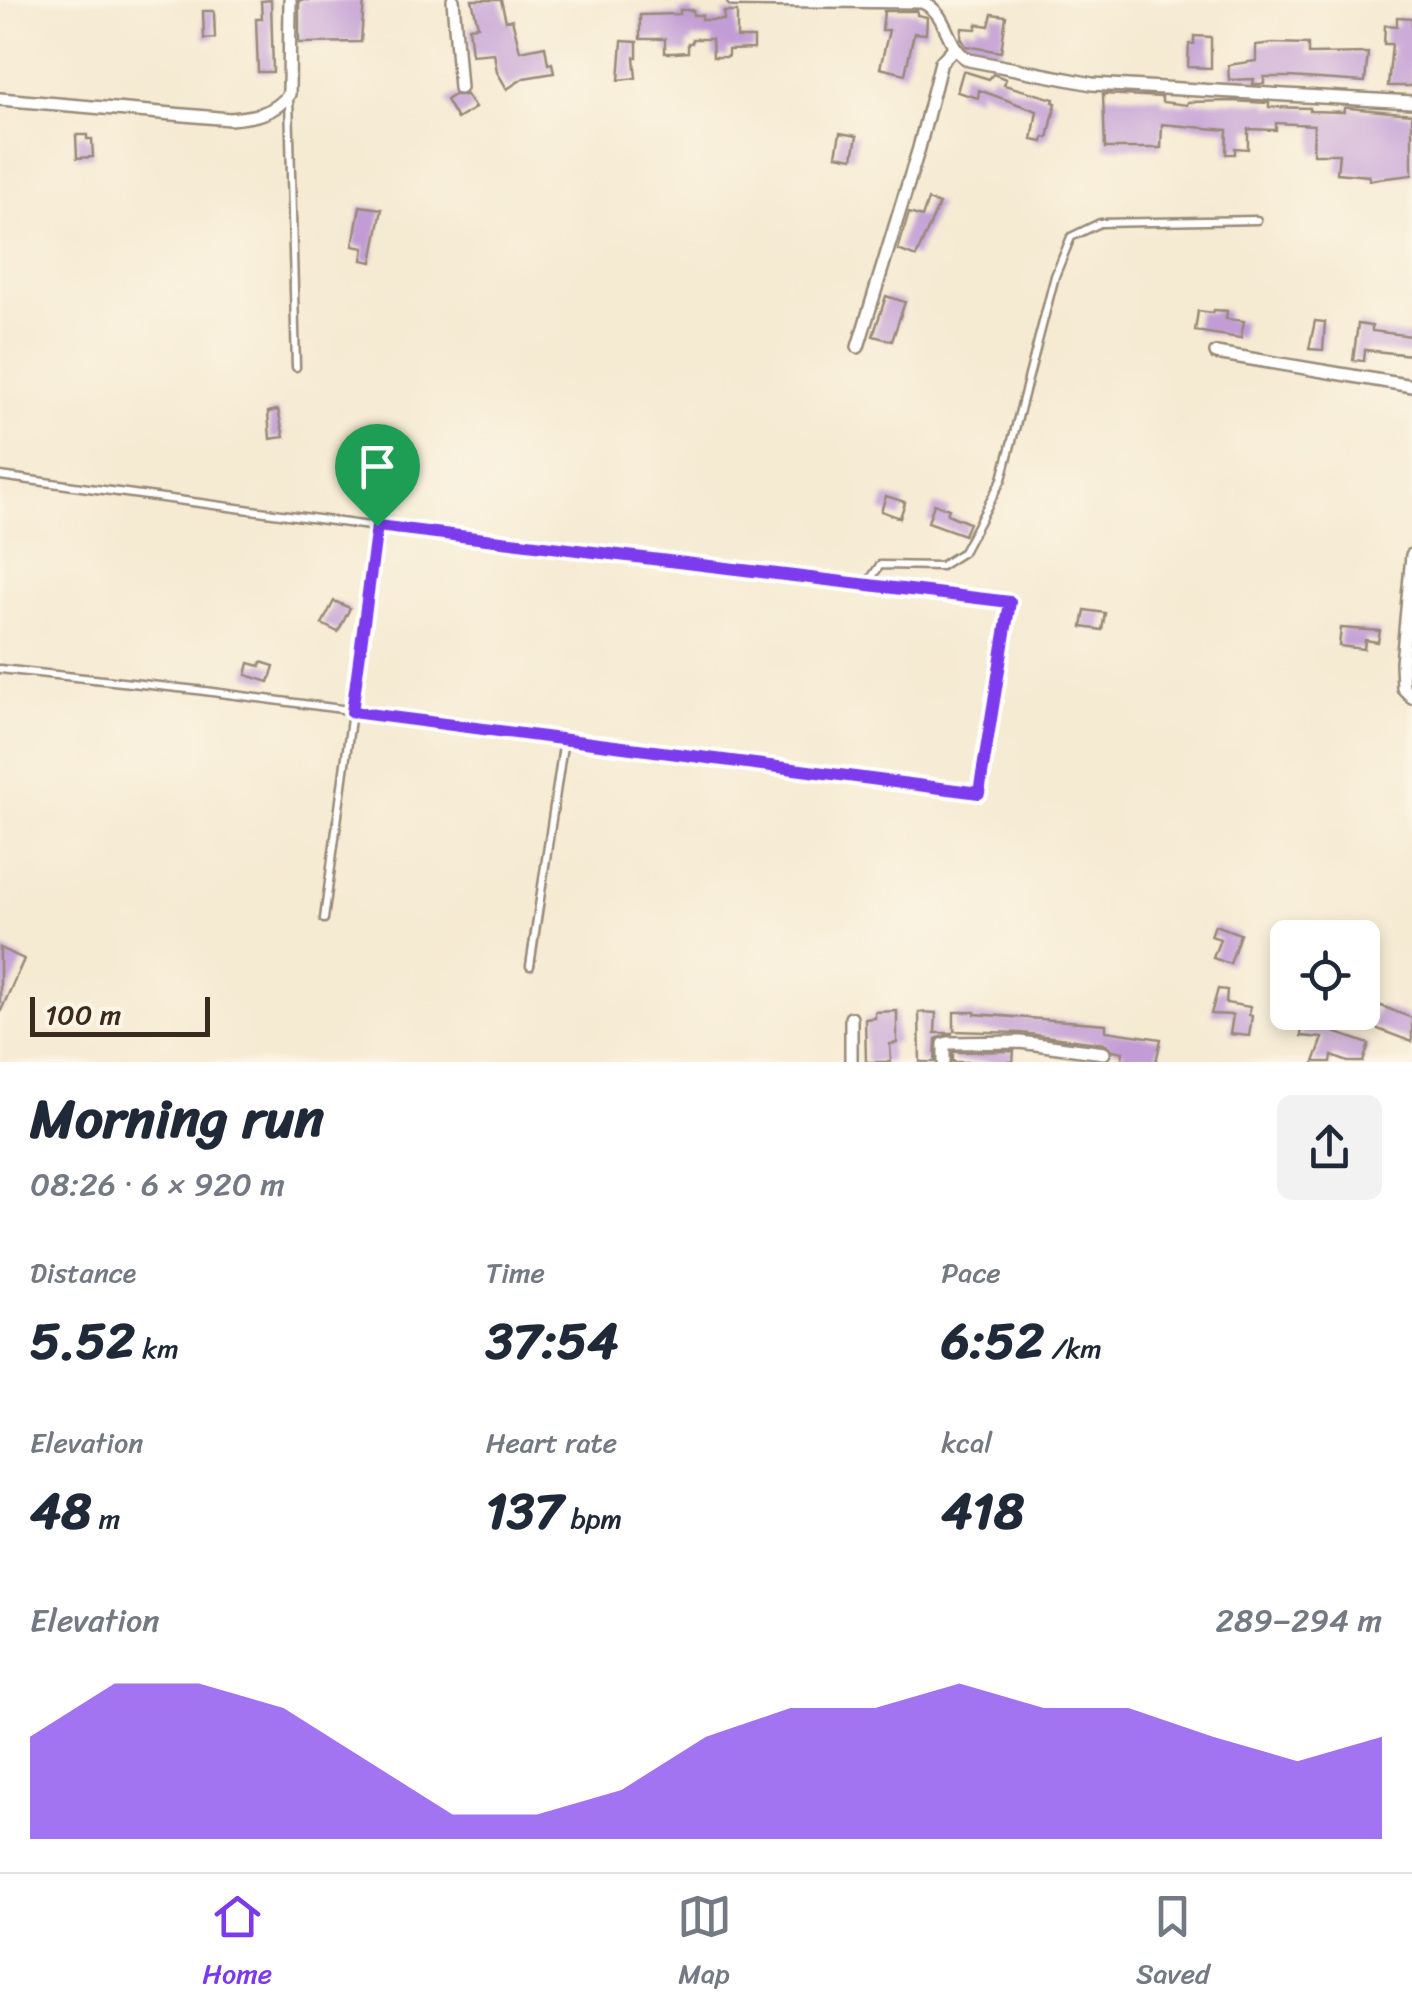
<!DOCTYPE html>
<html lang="en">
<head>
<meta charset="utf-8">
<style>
  body { margin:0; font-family:Sriracha,sans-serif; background:#f2f2f3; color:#1f2937; height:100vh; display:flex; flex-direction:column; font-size:38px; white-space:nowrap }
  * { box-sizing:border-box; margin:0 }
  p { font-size:32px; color:#747a83 }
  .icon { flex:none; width:55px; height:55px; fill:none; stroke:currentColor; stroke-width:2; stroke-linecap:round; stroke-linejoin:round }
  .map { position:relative; height:1062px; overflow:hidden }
  .details { display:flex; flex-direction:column; background:#fff; flex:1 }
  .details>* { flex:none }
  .buttons { position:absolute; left:1270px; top:920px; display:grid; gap:20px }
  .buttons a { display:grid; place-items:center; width:110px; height:110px; border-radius:15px; background:#fff; box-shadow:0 5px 15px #0003; font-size:50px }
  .scale { position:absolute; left:30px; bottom:25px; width:180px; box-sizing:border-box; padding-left:10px; border:5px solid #3b2a1e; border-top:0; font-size:28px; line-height:35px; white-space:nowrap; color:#3b2a1e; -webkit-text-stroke:8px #fcf5e5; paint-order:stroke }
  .pin { position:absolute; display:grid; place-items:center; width:85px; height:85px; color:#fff; margin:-102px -42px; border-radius:50% 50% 50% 0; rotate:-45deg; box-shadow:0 0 10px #0007 }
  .pin .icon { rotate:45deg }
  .round { display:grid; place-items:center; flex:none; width:105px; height:105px; border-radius:15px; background:#f2f2f3 }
  .headline { display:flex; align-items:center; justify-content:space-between; height:170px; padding:0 30px }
  h1 { font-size:55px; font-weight:700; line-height:75px }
  .stats { display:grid; grid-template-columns:repeat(3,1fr); gap:15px; height:170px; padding:10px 30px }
  .stats div { display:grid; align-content:center }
  .stats b { font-size:50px; font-weight:700 }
  .stats small { font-size:28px; font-weight:400 }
  .stats p { font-size:28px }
  .chart { height:280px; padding:20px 30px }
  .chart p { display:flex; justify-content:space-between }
  .chart svg { width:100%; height:180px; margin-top:10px; fill:#7c3aed; opacity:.7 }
  .tab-bar { display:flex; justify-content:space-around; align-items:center; height:140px; border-top:2px solid #e0e1e3; background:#fff; font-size:28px; color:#747a83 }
  .tab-bar a { display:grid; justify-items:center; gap:5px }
  .tab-bar .current { color:#7c3aed }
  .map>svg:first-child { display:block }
  .building { fill:#c29dd5 }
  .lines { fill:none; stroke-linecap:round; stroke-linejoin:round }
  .lane-casing { stroke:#988a78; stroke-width:11 }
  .street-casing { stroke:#988a78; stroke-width:16 }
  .lane { stroke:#fff; stroke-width:6 }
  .street { stroke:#fff; stroke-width:11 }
  .route-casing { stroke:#fff; stroke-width:20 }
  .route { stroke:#7c3aed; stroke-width:12 }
</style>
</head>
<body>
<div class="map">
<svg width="1412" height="1062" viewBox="0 0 1412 1062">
  <rect width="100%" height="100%" fill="#fcf5e5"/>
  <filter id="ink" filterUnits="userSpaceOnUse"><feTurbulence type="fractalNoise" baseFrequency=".01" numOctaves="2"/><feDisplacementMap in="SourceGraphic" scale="20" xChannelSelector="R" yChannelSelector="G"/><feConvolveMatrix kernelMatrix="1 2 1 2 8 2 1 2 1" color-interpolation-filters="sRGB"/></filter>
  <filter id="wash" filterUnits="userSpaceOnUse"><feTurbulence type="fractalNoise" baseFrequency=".0048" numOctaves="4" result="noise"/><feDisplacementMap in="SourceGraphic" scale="40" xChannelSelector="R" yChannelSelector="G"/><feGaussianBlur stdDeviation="2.25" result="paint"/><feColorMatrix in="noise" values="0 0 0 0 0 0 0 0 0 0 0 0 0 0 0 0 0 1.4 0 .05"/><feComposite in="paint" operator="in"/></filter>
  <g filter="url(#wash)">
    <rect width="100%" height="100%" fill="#f5ead2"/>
    <g id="blocks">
      <!-- building -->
      <g class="building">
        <path d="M271 0 273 72H258L256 19H262L261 1Z"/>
        <path d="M299 0H364L361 42 299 43Z"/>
        <path d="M472 0H501L506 21 512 19 520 51 545 46 548 64 552 63 554 73 524 78 507 89 497 72 494 53 472 55 469 27 478 26Z"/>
        <path d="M680 10H693V15H702V20H724V12H737V38H754V49L728 50V57H713L712 39H692V43H688V52L674 53H665V39H640V15L680 14Z"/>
        <path d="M203 11H214L215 38 204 39Z"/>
        <path d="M884 11H917V15L927 17 926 34 914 33 905 74 880 68 889 30H882Z"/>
        <path d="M992 14 1006 16 1001 52 966 46 961 38 962 28 976 29 977 24 989 26Z"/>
        <path d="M1397 17 1412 18V86H1388L1392 44H1384L1385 25 1397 26Z"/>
        <path d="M1194 36 1211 37V68L1188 67 1189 44H1194Z"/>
        <path d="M622 41 637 42V57H634L636 78 619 80Z"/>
        <path d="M1273 43 1308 44V54L1368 53 1365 82 1289 77H1264V84H1253L1254 79 1229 80 1228 65 1256 61V45Z"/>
        <path d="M963 71 989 79 993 74 1006 79 1004 85 1054 99 1053 102 1056 103 1048 138 1044 137 1043 142 1032 140 1037 111 979 90 978 98 957 92Z"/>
        <path d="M1103 94 1162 97V102L1187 105 1188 102 1231 101 1269 103V107L1310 108V111L1344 112V108H1349L1412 114V175L1369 180V176L1337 173 1339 154H1313L1314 125 1276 123V130L1248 129V149L1235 148V154H1226L1227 130 1162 124 1161 148H1105Z"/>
        <path d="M454 95H466L475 108 457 119 446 100Z"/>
        <path d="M840 133 857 136 853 158 836 155Z"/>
        <path d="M76 135H87V139H92L93 157 77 158Z"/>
        <path d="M928 200 939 204 916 257 898 250 909 213 922 217Z"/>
        <path d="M360 206 382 209 372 262 362 260 364 248 353 246Z"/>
        <path d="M886 296 905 302 892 341 873 336Z"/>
        <path d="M1214 310 1227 311 1226 319 1244 321 1241 338 1195 331 1198 311 1213 313Z"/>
        <path d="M1315 321 1325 322 1323 350 1309 349Z"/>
        <path d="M1358 324 1372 326V331L1412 336V355L1365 350 1364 361 1353 360Z"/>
        <path d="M278 410 284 437 270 439 268 412Z"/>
        <path d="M886 496 905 502 900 518 881 511Z"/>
        <path d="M934 504 949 509 947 514 969 523 964 535 928 522Z"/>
        <path d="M334 601 350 608 338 632 322 624Z"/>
        <path d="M1085 610 1105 613 1102 630 1082 627Z"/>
        <path d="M1341 628 1380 631 1378 642 1365 640 1364 649 1339 646Z"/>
        <path d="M261 662 274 666 269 682 246 675 249 663 260 666Z"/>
        <path d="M1215 925 1240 934 1230 964 1213 958 1220 939 1211 936Z"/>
        <path d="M0 948 24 959 0 1013Z"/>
        <path d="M1218 989 1227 990 1226 1003 1250 1007 1249 1015 1252 1016 1249 1036 1230 1034 1233 1015 1211 1014Z"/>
        <path d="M1379 1005 1412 1018V1042L1370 1026Z"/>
        <path d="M897 1011V1043L890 1044 891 1062H866L865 1019 875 1018V1012Z"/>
        <path d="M919 1012 936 1013 935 1033H953L936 1039 935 1062H920Z"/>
        <path d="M954 1012H975V1014L1106 1024V1031L1161 1039 1156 1062H1142L1122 1059 1123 1052 1113 1050 1105 1044 1021 1033 954 1031Z"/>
        <path d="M1302 1019 1320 1020 1319 1027 1369 1044 1363 1062H1348L1332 1056 1331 1062H1314L1323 1038 1301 1036Z"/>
        <path d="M1014 1051 1013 1062H953V1052Z"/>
      </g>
    </g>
  </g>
  <g filter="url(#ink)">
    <use href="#blocks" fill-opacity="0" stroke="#988a78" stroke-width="2.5"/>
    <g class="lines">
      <!-- lane casing -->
      <g class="lane-casing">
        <g id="lane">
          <path d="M289 98 296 367"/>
          <path d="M0 476 377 527 324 919"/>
          <path d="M867 584 880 565 941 566 963 552 1002 479 1055 276 1071 237 1100 223 1257 220"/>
          <path d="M0 669 197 690 979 793 1010 602 377 527"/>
          <path d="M530 966 564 739"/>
        </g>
      </g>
      <!-- street casing -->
      <g class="street-casing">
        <g id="street">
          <path d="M453 0 460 88"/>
          <path d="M733 0 922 2C950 14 944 47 969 60L1092 84 1412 102"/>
          <path d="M0 99 230 119C253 117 275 114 289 94L290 0"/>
          <path d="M858 347 919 148 941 62 954 48"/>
          <path d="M1216 353 1412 386"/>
          <path d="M1412 555 1402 663 1403 688 1412 697"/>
          <path d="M851 1018V1062"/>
          <path d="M944 1062V1044L948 1043 1020 1042 1104 1053"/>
        </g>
      </g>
      <!-- lane -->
      <use href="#lane" class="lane"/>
      <!-- street -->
      <use href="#street" class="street"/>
    </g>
  </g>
  <g class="lines" filter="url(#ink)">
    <!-- route casing -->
    <g class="route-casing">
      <path id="route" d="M377 526 1010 602 979 793 352 712Z"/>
    </g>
    <!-- route -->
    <use href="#route" class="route"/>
  </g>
</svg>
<div class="buttons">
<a><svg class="icon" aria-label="locate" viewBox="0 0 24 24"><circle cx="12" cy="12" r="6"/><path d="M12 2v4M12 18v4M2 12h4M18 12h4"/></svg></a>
</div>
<div class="scale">100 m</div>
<div class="pin" style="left:377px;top:526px;background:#1e9e55"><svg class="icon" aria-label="arrive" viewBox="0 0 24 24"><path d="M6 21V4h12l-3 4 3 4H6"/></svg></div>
</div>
<section class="details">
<div class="headline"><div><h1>Morning run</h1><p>08:26 · 6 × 920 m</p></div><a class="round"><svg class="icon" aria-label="share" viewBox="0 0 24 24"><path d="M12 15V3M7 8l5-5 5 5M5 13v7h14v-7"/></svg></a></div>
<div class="stats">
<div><p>Distance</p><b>5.52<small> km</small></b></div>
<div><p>Time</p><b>37:54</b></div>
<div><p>Pace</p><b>6:52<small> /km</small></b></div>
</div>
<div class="stats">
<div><p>Elevation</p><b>48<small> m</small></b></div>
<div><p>Heart rate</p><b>137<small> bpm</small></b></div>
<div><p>kcal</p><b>418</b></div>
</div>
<div class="chart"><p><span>Elevation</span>289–294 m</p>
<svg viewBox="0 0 160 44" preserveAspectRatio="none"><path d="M0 44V19L10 6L20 6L30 12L40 25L50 38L60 38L70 32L80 19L90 12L100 12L110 6L120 12L130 12L140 19L150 25L160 19V44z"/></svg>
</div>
</section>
<nav class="tab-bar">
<a class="current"><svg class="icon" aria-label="home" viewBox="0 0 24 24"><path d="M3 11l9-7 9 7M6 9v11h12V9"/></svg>Home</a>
<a><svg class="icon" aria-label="map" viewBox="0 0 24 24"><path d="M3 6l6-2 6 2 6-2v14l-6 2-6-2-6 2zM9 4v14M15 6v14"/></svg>Map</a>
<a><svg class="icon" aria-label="saved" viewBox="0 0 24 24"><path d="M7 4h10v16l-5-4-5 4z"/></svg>Saved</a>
</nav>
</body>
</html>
